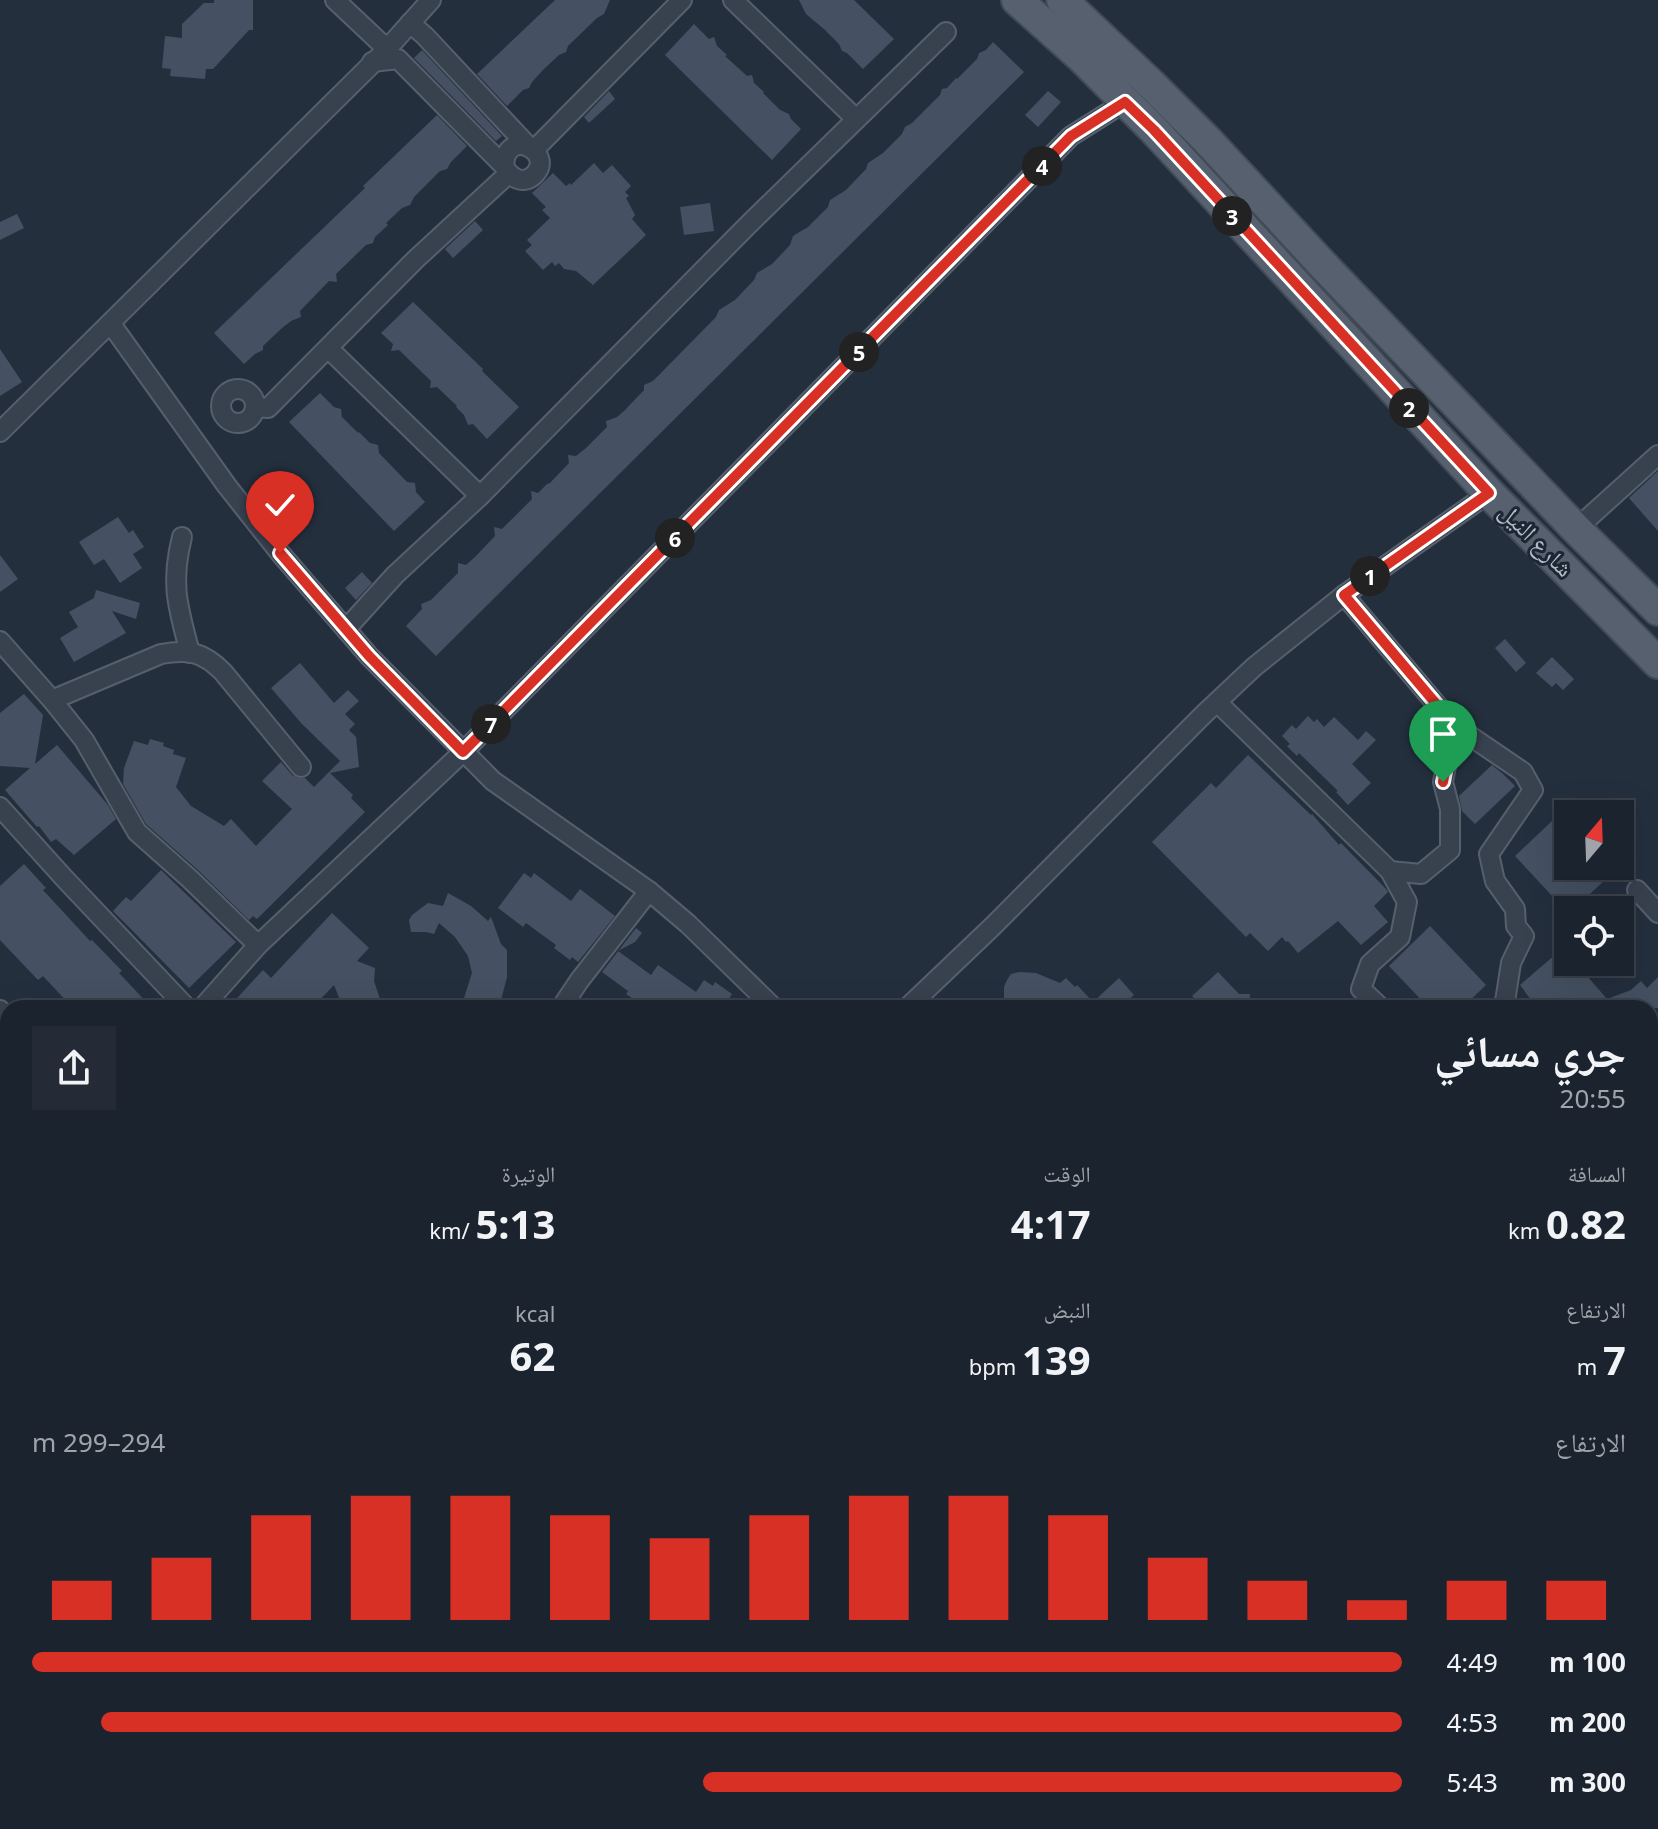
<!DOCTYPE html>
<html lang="ar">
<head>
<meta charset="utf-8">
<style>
  body { margin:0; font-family:"Noto Sans","Noto Naskh Arabic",sans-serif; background:#242b36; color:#f1f3f6; direction:rtl; height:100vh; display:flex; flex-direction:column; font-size:30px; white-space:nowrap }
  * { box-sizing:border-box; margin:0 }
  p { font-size:26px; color:#a0a4aa }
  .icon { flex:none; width:44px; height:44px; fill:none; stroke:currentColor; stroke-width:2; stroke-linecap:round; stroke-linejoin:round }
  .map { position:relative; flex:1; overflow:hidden; direction:ltr }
  .drawer { position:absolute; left:0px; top:1000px; width:1658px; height:830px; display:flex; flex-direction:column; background:#1b232e; border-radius:24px 24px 0 0; box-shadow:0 8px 32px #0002,0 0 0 2px #39404a; direction:rtl }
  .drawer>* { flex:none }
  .needle { width:52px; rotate:19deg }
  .buttons { position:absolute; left:1554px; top:800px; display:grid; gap:16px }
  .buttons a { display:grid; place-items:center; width:80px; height:80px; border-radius:0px; background:#1b232e; box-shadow:0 8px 32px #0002,0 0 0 2px #39404a; font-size:40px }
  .pin { position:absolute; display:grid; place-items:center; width:68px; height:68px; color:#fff; margin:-82px -34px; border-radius:50% 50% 50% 0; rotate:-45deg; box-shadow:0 0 8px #0007 }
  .pin .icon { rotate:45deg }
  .km { position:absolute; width:40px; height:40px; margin:-20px; border-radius:50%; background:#222; color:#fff; font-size:22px; line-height:40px; text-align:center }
  .round { display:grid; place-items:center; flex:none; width:84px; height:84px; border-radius:0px; background:#242b36 }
  .headline { display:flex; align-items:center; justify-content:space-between; height:136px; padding:0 32px }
  h1 { font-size:44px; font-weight:700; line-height:60px }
  .figures { display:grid; grid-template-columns:repeat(3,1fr); gap:12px; height:136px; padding:8px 32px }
  .figures div { display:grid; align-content:center }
  .figures b { font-size:40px; font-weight:700 }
  .figures small { font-size:22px; font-weight:400 }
  .figures p { font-size:22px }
  .chart { height:224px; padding:16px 32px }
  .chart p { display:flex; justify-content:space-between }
  .chart svg { width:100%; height:144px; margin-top:8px; stroke:#d93025; stroke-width:6 }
  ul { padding:0 32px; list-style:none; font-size:26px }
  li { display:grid; grid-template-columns:128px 96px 1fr; align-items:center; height:60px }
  li i { height:20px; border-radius:10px; background:#d93025 }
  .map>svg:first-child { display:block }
  .building { fill:#455162 }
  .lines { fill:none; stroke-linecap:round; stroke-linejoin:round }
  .minor-casing { stroke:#565f6c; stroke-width:22 }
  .secondary-casing { stroke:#565f6c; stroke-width:30 }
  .primary-casing { stroke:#414a57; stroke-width:34 }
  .minor { stroke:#38414e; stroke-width:18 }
  .secondary { stroke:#465061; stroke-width:26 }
  .primary { stroke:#56606e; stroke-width:30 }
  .route-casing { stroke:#fff; stroke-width:16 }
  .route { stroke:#d93025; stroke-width:10 }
  .labels { text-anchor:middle; stroke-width:6; stroke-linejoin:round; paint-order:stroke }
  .street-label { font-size:24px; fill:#b4bcc9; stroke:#1d2633 }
</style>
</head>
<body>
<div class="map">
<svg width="1658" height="1829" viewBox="0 0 1658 1829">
  <rect width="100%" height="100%" fill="#242f3e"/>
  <!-- building -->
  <g class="building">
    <path d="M214 0H253V30H249L213 69H206L205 79 170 76 171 69 162 68 165 36 182 38V24L204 3H214Z"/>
    <path d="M555 0H610L604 14 597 18 568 46 566 52 559 55 544 69 532 82 529 88 523 90 507 106 477 74Z"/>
    <path d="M799 0H854L894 39 863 69 847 53 842 51 839 44 825 30 806 14Z"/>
    <path d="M694 24 709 39 714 37 717 46 727 55 725 56 747 76 752 75 754 83 764 92 763 93 780 110 789 114 791 119 801 129 772 160 665 55Z"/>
    <path d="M993 42 1024 72 436 656 406 626 422 609 421 604 431 600 458 573V563L466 565 475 557 495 536 494 527 502 529 532 499 531 491 538 493 548 483 549 484 569 463 568 455 576 456 586 448 607 427 606 421 617 417 624 411 644 390V385L653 381 716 317 719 310 735 300 754 280 757 273 772 264 790 245 793 236 808 227 828 207 830 200 846 190 866 169 868 163 883 153 902 134 905 127 912 123 940 95 942 89 947 88 956 78 957 79 977 59 979 53 986 50Z"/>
    <path d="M422 50 502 136 496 141 414 58Z"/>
    <path d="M609 91 615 99 589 123 584 117Z"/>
    <path d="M1048 91 1061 102 1038 127 1025 115Z"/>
    <path d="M437 115 467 146 451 162 447 169 440 171 414 197 410 205 402 208 386 223 388 225 375 237 373 243 366 245 336 274 337 282 329 281 300 311 301 317 291 321 282 328 263 346V350L255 354 244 364 214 333 365 188 363 186Z"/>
    <path d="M594 163 603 173 612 165 631 186 625 192 629 196 626 198 635 215 632 219 646 235 593 285 576 271 564 269 559 263 555 266 552 262 543 270 525 251 532 245 527 240 550 218 542 210 546 207 532 193 553 173 566 186 570 183 571 185Z"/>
    <path d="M710 203 714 231 684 235 680 207Z"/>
    <path d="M17 214 24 228 0 240V222Z"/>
    <path d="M475 221 483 230 453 258 445 249Z"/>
    <path d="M413 302 483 369 482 371 519 407 487 439 473 424 468 425 464 415 456 407 457 406 437 387 430 388 431 381 399 350 391 351 393 344 381 333Z"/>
    <path d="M0 349 22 382 0 396Z"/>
    <path d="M320 393 334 407 341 409 342 417 358 433 359 432 370 443 378 445 379 453 407 482 415 483 416 492 425 502 394 531 289 422Z"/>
    <path d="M1658 471V531L1629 498Z"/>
    <path d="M118 517 129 533 133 530 144 547 133 554 142 568 120 583 104 559 94 565 79 542Z"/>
    <path d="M0 555 18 579 0 592Z"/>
    <path d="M362 572 372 583 356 600 345 588Z"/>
    <path d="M96 590 140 603 136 619 112 611 126 633 74 662 60 638 78 627 69 612 94 598Z"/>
    <path d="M1505 639 1526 663 1516 672 1495 648Z"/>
    <path d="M1552 657 1574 679 1563 690 1556 683 1552 687 1536 673Z"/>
    <path d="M300 663 334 703 348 690 359 701 345 714 355 724 349 730 356 737 359 767 330 773 353 795 351 798 365 812 257 919 253 916 249 920 198 870 146 824 123 784 124 768 134 741 148 745 150 739 164 743 163 746 174 750 173 754 186 758 176 787 191 806 224 826 231 819 256 846 292 809 262 781 281 762 292 775 298 778H305L314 787 340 761 301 723 271 688Z"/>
    <path d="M24 694 43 715 35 764 57 745 108 805 116 819 74 855 56 839 51 842 39 826 37 827 5 790 30 768 0 766V713Z"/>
    <path d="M1308 716 1314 722 1317 719 1324 727 1334 717 1358 740 1366 731 1376 740 1352 764 1371 783 1348 805 1336 792 1338 791 1299 753 1297 756 1287 746 1290 744 1282 736 1292 725 1296 729Z"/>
    <path d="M1248 755 1311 815 1312 814 1339 845 1341 843 1387 890 1388 892 1374 906 1388 922 1361 945 1338 921 1298 953 1288 941 1286 942 1282 937 1268 951 1250 933 1246 937 1152 842 1211 783 1216 788Z"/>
    <path d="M1492 765 1502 773 1515 786 1475 824 1462 811 1459 796Z"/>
    <path d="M1552 821 1568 837V866H1595L1607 878 1573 910H1568V913L1515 856Z"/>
    <path d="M24 864 46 888 43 890 90 941 92 940 122 971 119 973 152 1008H73L43 976 38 980 0 940V886Z"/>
    <path d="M161 870 236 942 189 988 113 911 126 897 131 901Z"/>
    <path d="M524 873 531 878 534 873 571 901 580 889 615 916 578 962 572 957 570 960 554 948 556 945 526 923 523 927 498 908Z"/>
    <path d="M448 893 471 906 488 921 491 917 501 944 507 950V977L499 1008H457L464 998 472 973 468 956 455 937 439 923 434 934 426 932H411L409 920 412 915 428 903 443 906Z"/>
    <path d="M332 913 369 948 357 961 375 968 374 981 383 1008H343L334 985 312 1008H228L263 970 271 978Z"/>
    <path d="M1430 926 1486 985 1462 1008H1429L1389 966Z"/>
    <path d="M636 928 642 933 635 942 618 951 651 975 658 965 696 992 704 980 713 986 715 982 732 994 723 1008H646L626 994 628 991 602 972Z"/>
    <path d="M1563 948 1568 954V962H1575L1607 999 1631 990 1641 981 1647 988 1658 977V1008H1537L1520 985Z"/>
    <path d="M1019 972 1036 973 1060 983 1066 978 1075 987 1077 985 1093 1002 1119 978 1134 995 1119 1008H1031L1026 1003H1015L1004 1000V987L1007 980 1011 974Z"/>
    <path d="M1218 972 1239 994H1250L1249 1008H1186L1195 999 1192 996Z"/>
  </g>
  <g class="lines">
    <!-- minor casing -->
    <g class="minor-casing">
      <g id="minor">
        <path d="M335 0 387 49"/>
        <path d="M733 0 856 119"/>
        <path d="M410 23 425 36 527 145"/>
        <path d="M372 62 398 59 504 166C510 178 524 186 535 174 555 152 506 126 504 166"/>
        <path d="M534 150 682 0"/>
        <path d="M111 324 227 486 280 553 369 656 493 781 649 891 688 924 774 1008"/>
        <path d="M328 348 480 496"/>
        <circle cx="238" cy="406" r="17"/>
        <path d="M255 407 268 408 416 259 508 174"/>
        <path d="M0 432 387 49 431 0"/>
        <path d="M1576 529 1658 455"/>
        <path d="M182 537C170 585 178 607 190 653"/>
        <path d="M1344 595 1454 725 1523 772 1533 790 1489 854 1495 881 1515 909 1516 926 1524 936 1511 963 1504 1008"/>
        <path d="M346 629 395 575 480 496 750 223 946 32"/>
        <path d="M0 641 52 700 84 740 137 832 190 879 258 945"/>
        <path d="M52 700 161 654C189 649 203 652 223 672L301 767"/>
        <path d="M1217 702 1390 871"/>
        <path d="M0 807 64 878 187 1008"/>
        <path d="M1637 890 1658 913"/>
        <path d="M202 1008 258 945 463 752 1071 136 1125 102"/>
        <path d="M561 1008 579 981 649 891"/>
        <path d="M907 1008 993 926 1203 715 1254 667 1344 595 1489 493"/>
        <path d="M1381 1008 1361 989 1370 964 1400 937 1407 902 1390 871 1421 874 1450 850V809L1443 782 1454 725"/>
        <path d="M0 1010 8 1019"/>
        <path d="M0 1208 8 1201"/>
        <path d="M1650 1325 1658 1322"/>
        <path d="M0 1331 8 1338"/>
        <path d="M0 1481 8 1487"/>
        <path d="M0 1788 8 1791"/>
        <path d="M1071 1822 1133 1829"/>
        <path d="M1151 1822V1829"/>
        <path d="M1557 1822 1560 1829"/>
        <path d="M86 1829 92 1822"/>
        <path d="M611 1829 612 1822"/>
        <path d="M766 1829 768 1822"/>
        <path d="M879 1829 880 1822"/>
        <path d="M1057 1829V1822"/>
        <path d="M1428 1829 1430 1822"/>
      </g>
    </g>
    <!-- secondary casing -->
    <g class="secondary-casing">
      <g id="secondary">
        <path d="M0 1656 8 1662"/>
        <path d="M0 1684 8 1690"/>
        <path d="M166 1822 174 1829"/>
        <path d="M201 1822 210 1829"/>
      </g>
    </g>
    <!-- primary casing -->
    <g class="primary-casing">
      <g id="primary">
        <path d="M1017 0 1081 57 1154 130 1489 493 1658 663"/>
        <path d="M1062 0 1151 84 1208 141 1322 264 1576 529 1658 610"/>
      </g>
    </g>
    <!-- minor -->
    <use href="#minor" class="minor"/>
    <!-- secondary -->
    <use href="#secondary" class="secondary"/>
    <!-- primary -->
    <use href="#primary" class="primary"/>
  </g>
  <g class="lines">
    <!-- route casing -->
    <g class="route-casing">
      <path id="route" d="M280 553 369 656 463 752 1071 136 1125 102 1154 130 1489 493 1344 595 1454 725 1443 782"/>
    </g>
    <!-- route -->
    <use href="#route" class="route"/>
  </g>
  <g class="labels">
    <!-- street labels -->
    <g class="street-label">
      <text transform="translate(1536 540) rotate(45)" y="8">شارع النيل</text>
    </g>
  </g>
</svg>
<div class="buttons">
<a><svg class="needle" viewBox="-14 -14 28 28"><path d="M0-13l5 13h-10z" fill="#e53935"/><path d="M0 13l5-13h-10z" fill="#a0a4aa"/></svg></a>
<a><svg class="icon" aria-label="locate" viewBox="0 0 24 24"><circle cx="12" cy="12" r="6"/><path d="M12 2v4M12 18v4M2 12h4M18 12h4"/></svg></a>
</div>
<div class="pin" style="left:1443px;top:782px;background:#1e9e55"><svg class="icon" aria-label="arrive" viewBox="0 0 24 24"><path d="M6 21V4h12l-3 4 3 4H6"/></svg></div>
<div class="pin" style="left:280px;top:553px;background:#d93025"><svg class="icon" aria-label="check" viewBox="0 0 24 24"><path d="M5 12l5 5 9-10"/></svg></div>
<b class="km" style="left:1370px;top:576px">1</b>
<b class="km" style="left:1409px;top:408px">2</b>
<b class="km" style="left:1232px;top:216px">3</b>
<b class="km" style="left:1042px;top:166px">4</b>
<b class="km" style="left:859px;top:352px">5</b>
<b class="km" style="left:675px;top:538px">6</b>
<b class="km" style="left:491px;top:724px">7</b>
<section class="drawer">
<div class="headline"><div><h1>جري مسائي</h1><p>20:55</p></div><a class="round"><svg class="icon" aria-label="share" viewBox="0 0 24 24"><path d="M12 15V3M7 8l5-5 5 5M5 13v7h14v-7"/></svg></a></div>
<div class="figures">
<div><p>المسافة</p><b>0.82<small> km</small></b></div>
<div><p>الوقت</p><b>4:17</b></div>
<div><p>الوتيرة</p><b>5:13<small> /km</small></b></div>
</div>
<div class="figures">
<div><p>الارتفاع</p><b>7<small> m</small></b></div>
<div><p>النبض</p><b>139<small> bpm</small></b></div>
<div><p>kcal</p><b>62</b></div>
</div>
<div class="chart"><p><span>الارتفاع</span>294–299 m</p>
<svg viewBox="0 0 160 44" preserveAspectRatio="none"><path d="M5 44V32M15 44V25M25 44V12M35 44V6M45 44V6M55 44V12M65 44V19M75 44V12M85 44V6M95 44V6M105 44V12M115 44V25M125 44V32M135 44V38M145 44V32M155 44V32"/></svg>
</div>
<ul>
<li><b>100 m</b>4:49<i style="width:100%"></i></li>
<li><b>200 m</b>4:53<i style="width:95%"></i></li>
<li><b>300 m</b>5:43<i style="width:51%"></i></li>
</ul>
</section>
</div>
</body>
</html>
